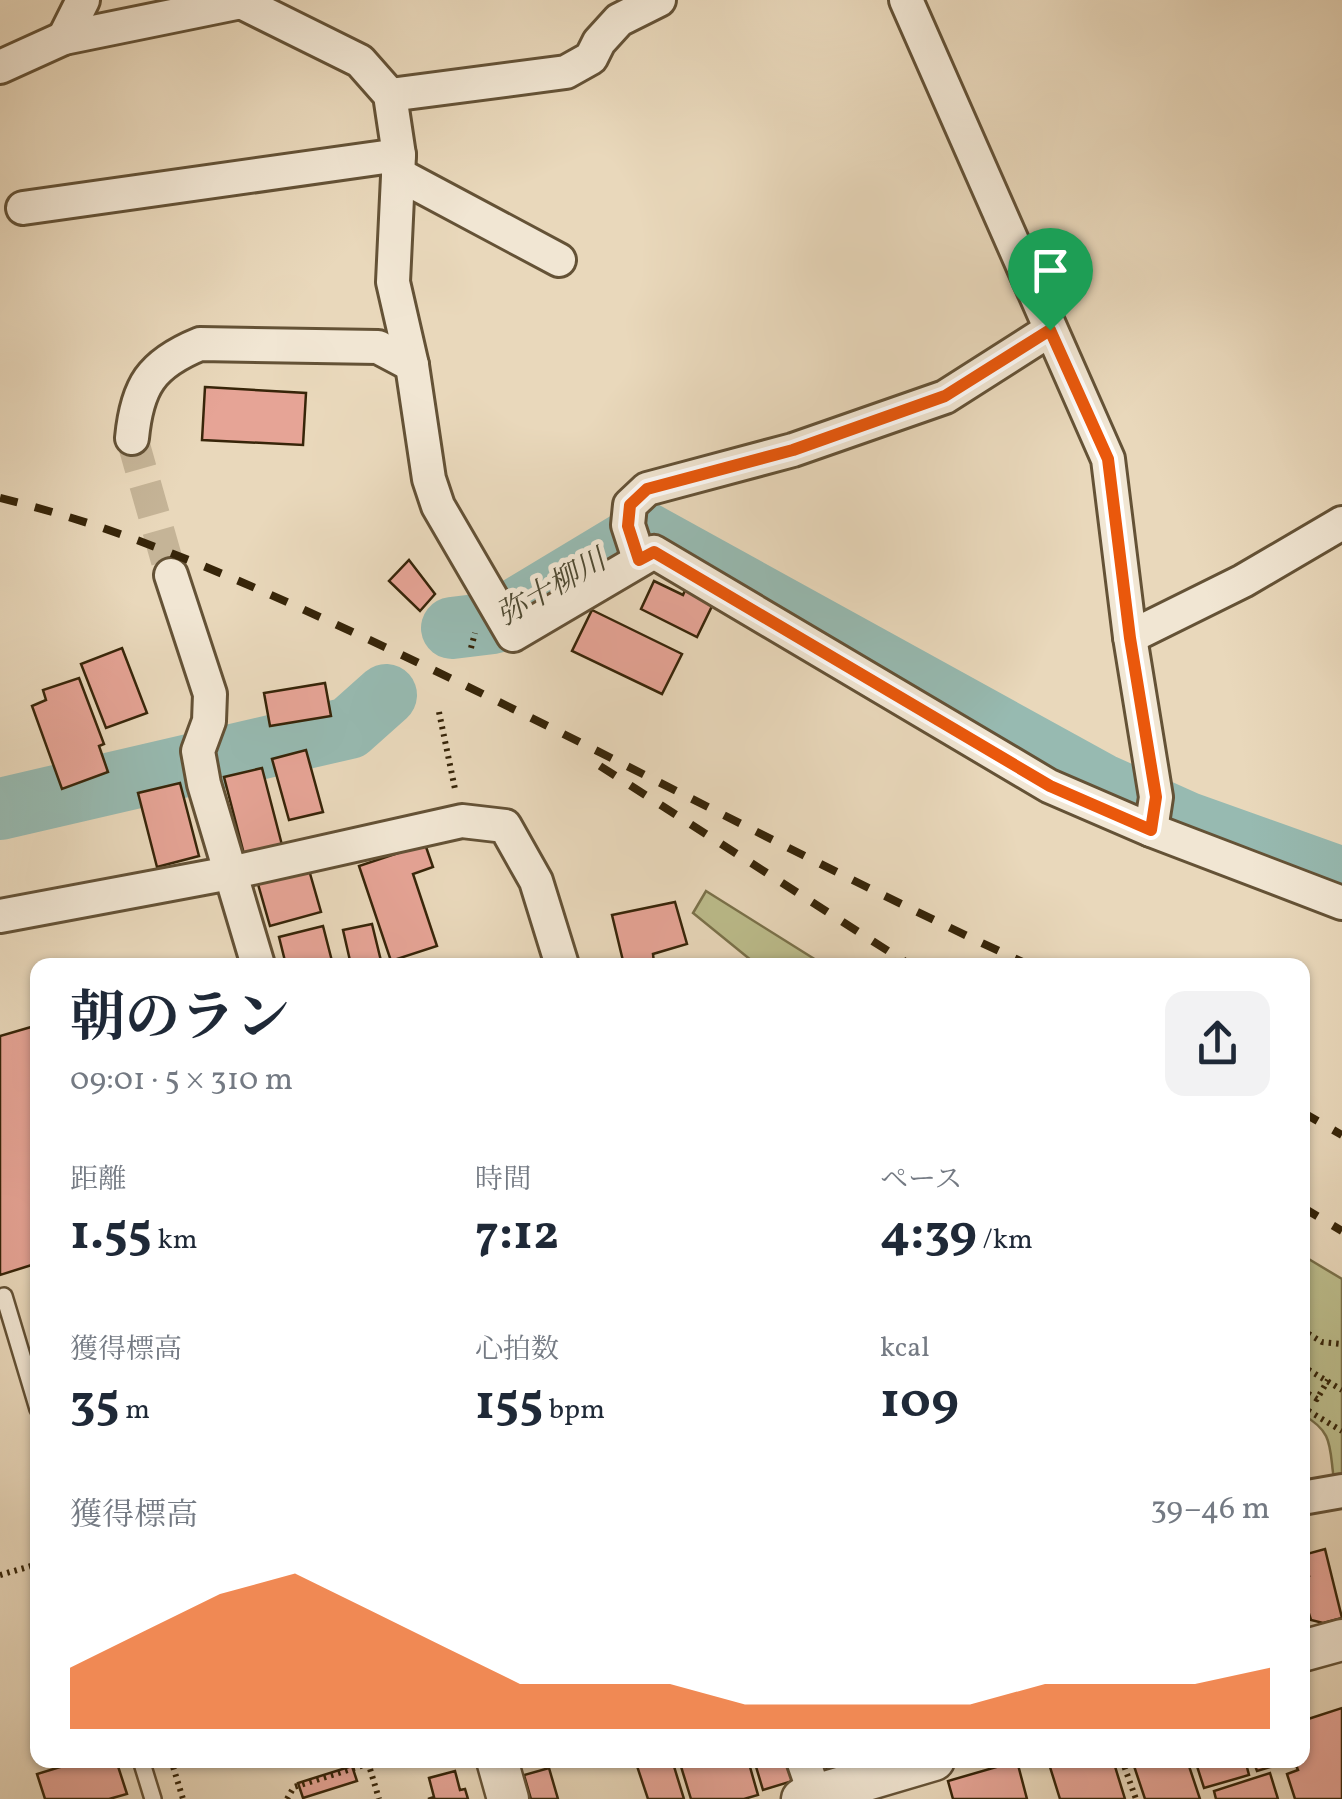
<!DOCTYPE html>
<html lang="ja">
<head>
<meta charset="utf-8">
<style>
  body { margin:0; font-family:Vollkorn,"Noto Serif JP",serif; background:#f2f2f3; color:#1f2937; height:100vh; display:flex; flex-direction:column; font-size:38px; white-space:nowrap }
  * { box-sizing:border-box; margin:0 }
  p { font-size:32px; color:#747a83 }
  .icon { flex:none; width:55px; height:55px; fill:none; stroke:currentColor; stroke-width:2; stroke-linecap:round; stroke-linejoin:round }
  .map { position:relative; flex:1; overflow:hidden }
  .details { position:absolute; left:30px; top:958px; width:1280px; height:810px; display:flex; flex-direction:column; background:#fff; border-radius:20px; box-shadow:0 2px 8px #0004 }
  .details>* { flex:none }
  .pin { position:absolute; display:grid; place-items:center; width:85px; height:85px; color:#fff; margin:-102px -42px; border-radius:50% 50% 50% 0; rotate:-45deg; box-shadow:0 0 10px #0007 }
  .pin .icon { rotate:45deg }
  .round { display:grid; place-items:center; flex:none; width:105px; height:105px; border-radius:20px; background:#f2f2f3 }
  .head { display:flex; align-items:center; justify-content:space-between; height:170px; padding:0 40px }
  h1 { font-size:55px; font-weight:700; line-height:75px }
  .metrics { display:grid; grid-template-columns:repeat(3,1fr); gap:15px; height:170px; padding:10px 40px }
  .metrics div { display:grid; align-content:center }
  .metrics b { font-size:50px; font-weight:700 }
  .metrics small { font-size:28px; font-weight:400 }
  .metrics p { font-size:28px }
  .chart { height:280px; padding:20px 40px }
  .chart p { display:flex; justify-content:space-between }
  .chart svg { width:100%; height:180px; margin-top:10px; fill:#ea580c; opacity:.7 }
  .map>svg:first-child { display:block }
  .green { fill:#bcbd8c; stroke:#7a714a; stroke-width:2.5 }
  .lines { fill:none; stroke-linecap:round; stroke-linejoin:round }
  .river { stroke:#97bab1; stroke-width:62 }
  .building { fill:#e6a496; stroke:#372509; stroke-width:2.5 }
  .minor-tunnel { stroke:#c5b497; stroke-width:32; stroke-dasharray:32 16; stroke-linecap:butt }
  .service-casing { stroke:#645236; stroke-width:20 }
  .minor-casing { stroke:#645236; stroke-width:38 }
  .tertiary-casing { stroke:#645236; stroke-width:45 }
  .path { stroke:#372509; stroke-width:6; stroke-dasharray:2.5 5; stroke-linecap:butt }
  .service { stroke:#f1e6d3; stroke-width:15 }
  .minor { stroke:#f1e6d3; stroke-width:32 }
  .tertiary { stroke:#f1e6d3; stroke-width:40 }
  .rail { stroke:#372509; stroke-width:8; stroke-dasharray:18 18; stroke-linecap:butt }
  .route-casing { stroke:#fff; stroke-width:20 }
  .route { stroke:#ea580c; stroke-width:12 }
  .labels { text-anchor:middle; stroke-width:10; stroke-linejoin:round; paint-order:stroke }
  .water-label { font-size:30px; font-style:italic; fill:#4f4a33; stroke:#f1e6d3 }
</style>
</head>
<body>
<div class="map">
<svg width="1342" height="1799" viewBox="0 0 1342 1799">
  <rect width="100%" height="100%" fill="#e9d8bb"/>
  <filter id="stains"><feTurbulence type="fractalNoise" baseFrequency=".002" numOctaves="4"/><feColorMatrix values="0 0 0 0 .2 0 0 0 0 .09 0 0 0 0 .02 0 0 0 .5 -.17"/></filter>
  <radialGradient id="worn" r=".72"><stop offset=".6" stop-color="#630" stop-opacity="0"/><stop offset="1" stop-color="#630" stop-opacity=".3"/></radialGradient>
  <!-- green -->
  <g class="green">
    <path d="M706 891 824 965H757L693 913Z"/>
    <path d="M1302 1255 1342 1279V1478L1334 1480C1329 1447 1334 1432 1303 1415Z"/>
  </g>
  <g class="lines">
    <!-- river -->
    <g class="river">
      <path d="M452 628 493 623 644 532 1101 784 1188 823 1342 878"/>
      <path d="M0 809 349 728 386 695"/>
    </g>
  </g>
  <!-- building -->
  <g class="building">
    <path d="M205 387 306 393 303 445 202 440Z"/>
    <path d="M409 560 435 594 420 611 389 581Z"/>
    <path d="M654 581 683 595 686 588 714 602 697 637 641 609Z"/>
    <path d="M592 610 682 654 662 694 572 651Z"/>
    <path d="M122 648 147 713 106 728 81 664Z"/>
    <path d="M79 678 104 744 99 746 108 772 62 789 32 706 46 700 43 690Z"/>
    <path d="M325 683 331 716 270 726 264 693Z"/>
    <path d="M306 750 323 812 289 820 272 759Z"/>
    <path d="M262 768 282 845 244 854 224 777Z"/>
    <path d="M180 783 199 856 157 867 138 793Z"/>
    <path d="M425 844 433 867 413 874 437 946 391 961 359 866Z"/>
    <path d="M309 870 321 912 270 926 258 884Z"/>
    <path d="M675 902 687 944 653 954 654 963 650 965H624L612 915Z"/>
    <path d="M372 924 382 965H351L343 930Z"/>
    <path d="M323 926 333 965H286L279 937Z"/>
    <path d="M38 1025V1263L0 1275V1036Z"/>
    <path d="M1325 1549 1342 1618 1323 1623 1311 1620 1302 1592V1578L1309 1576 1303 1555Z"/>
    <path d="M1342 1708V1799H1295L1287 1774 1298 1770 1294 1760H1302V1721Z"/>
    <path d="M83 1760H116L127 1794 109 1799H45L37 1774Z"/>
    <path d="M635 1760H672L684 1799H648Z"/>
    <path d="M679 1760H748L758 1795 744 1799H691Z"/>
    <path d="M754 1760H793L799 1779 763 1790Z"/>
    <path d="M821 1760H857L824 1769Z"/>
    <path d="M1072 1760H1113L1125 1799H1060L1050 1767Z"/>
    <path d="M1132 1760H1187L1200 1799H1145Z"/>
    <path d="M1195 1760H1245L1249 1775 1204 1788Z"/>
    <path d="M1253 1760H1286L1287 1762 1257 1771Z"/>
    <path d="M1017 1761 1027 1799H953L948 1781Z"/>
    <path d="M352 1766 357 1781 303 1798 298 1783Z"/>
    <path d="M549 1768 558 1799H531L524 1775Z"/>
    <path d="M455 1771 460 1790 465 1789 468 1799H428L434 1797 429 1778Z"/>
    <path d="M1270 1773 1278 1799H1216L1214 1791Z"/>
  </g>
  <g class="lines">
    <!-- minor-tunnel -->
    <path class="minor-tunnel" d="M132 438 171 575"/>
    <!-- service casing -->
    <g class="service-casing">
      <g id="service">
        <path d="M4 1296 38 1409"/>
        <path d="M141 1760 153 1799"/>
      </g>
    </g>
    <!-- minor casing -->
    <g class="minor-casing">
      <g id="minor">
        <path d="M906 0 1108 459 1130 637 1156 797 1151 830"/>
        <path d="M64 38 83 0"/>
        <path d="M0 67 64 38 241 2 360 61 390 95 399 155 393 282 412 365 429 479 438 506 513 635 654 552 1049 786 1151 830 1342 903"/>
        <path d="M390 95 566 72 591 58 599 42 619 20 659 0"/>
        <path d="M398 174 559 260"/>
        <path d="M23 208 399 155"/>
        <path d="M132 438C137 386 151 364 200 344L378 347 412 365"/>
        <path d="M639 559 628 525 630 505 647 489 793 450 945 397 1050 330"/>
        <path d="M171 575 210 694 209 721 198 751 204 784 258 965"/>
        <path d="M1130 637 1243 581 1342 523"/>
        <path d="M0 916 230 873 462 821 505 826 536 881 562 965"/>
        <path d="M1302 1498 1342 1491"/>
        <path d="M803 1760 815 1795"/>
      </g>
    </g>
    <!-- tertiary casing -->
    <g class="tertiary-casing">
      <g id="tertiary">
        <path d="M1302 1651 1342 1640"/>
        <path d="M497 1760 508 1799"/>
        <path d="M802 1799 934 1760"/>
      </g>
    </g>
    <!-- path -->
    <g class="path">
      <path d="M471 648 475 633"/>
      <path d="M439 712 455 789"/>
      <path d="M1302 1330 1322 1342 1342 1344"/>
      <path d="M1302 1366 1342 1390"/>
      <path d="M1302 1390 1317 1399 1328 1380"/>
      <path d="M1302 1407 1342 1431"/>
      <path d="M0 1575 38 1564"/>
      <path d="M171 1760 183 1799"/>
      <path d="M1122 1760 1136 1799"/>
      <path d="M368 1762 379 1799"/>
      <path d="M287 1799 294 1787 380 1760"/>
    </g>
    <!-- service -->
    <use href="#service" class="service"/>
    <!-- minor -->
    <use href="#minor" class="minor"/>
    <!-- tertiary -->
    <use href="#tertiary" class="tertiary"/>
    <!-- rail -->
    <g class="rail">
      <path d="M0 498C136 531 262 590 389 649 604 750 813 865 1029 965"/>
      <path d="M600 766 910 965"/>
      <path d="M1302 1112 1342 1135"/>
      <path d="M1302 1207 1342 1231"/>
    </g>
  </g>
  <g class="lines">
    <!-- route casing -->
    <g class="route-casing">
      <path id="route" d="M1050 330 1108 459 1130 638 1156 797 1151 830 1050 786 654 552 639 560 628 526 630 505 647 489 793 450 945 396Z"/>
    </g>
    <!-- route -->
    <use href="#route" class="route"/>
  </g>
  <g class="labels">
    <!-- water labels -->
    <g class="water-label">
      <text transform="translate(551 587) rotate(-30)" y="10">弥十柳川</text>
    </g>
  </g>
  <rect width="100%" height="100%" filter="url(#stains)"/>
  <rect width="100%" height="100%" fill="url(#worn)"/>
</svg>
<div class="pin" style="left:1050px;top:330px;background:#1e9e55"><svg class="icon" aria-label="arrive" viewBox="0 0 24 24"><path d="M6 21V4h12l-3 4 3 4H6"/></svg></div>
<section class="details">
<div class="head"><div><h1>朝のラン</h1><p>09:01 · 5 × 310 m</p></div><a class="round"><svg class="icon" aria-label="share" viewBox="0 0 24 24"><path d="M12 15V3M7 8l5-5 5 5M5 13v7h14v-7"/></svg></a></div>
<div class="metrics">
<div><p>距離</p><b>1.55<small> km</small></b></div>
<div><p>時間</p><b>7:12</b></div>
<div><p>ペース</p><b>4:39<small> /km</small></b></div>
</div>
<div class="metrics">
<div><p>獲得標高</p><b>35<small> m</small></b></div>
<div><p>心拍数</p><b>155<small> bpm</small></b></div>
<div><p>kcal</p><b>109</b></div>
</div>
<div class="chart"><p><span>獲得標高</span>39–46 m</p>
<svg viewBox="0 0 160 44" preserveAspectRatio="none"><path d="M0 44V29L10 20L20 11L30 6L40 15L50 24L60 33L70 33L80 33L90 38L100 38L110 38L120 38L130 33L140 33L150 33L160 29V44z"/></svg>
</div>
</section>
</div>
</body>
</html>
